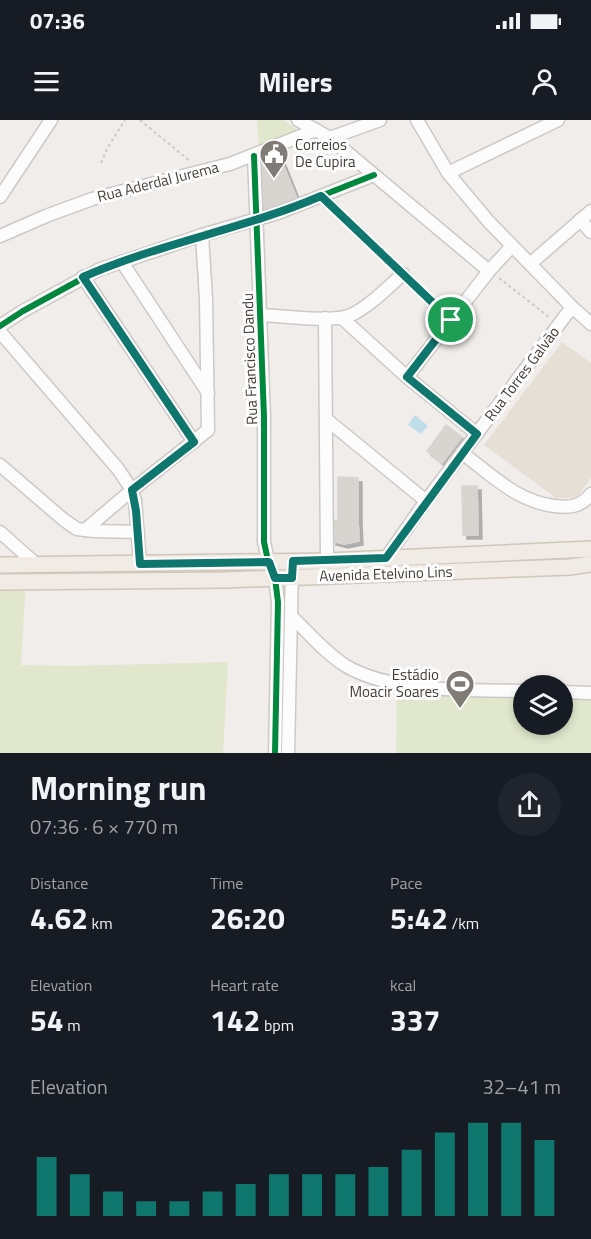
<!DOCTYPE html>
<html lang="en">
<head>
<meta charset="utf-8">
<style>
  body { margin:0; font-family:"Titillium Web",sans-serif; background:#20242c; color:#f1f3f6; height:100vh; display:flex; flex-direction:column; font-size:22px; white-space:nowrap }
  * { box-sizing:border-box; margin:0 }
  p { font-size:20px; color:#9ea1a6 }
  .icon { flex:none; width:33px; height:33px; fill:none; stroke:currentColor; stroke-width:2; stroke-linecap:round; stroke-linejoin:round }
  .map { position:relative; height:633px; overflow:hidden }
  .drawer { display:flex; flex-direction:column; background:#171b24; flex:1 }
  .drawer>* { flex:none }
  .buttons { position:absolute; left:513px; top:555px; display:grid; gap:12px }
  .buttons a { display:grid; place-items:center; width:60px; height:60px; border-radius:50%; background:#171b24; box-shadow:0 3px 9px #0003; font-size:30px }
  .pin { position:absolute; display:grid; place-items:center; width:51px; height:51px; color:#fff; margin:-26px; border:3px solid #fff; border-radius:50%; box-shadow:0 2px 6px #0007 }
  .round { display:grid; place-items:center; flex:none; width:63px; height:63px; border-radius:32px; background:#20242c }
  .head { display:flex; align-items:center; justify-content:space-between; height:102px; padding:0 30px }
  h1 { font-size:33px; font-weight:700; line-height:45px }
  .metrics { display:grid; grid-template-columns:repeat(3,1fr); gap:9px; height:102px; padding:6px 30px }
  .metrics div { display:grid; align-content:center }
  .metrics b { font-size:30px; font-weight:700 }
  .metrics small { font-size:16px; font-weight:400 }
  .metrics p { font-size:16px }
  .chart { height:168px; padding:12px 30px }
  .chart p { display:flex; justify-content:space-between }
  .chart svg { width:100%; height:108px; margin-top:6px; stroke:#0f766e; stroke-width:6 }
  .status { display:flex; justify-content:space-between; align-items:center; height:42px; padding:0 30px; background:#171b24; direction:ltr }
  .status svg { height:16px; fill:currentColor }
  header { display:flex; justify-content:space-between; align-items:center; height:78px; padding:0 30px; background:#171b24; font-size:27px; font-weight:700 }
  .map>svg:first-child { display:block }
  .education { fill:#e6dfd6 }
  .green { fill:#e1e7cd }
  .water { fill:#bfdee9 }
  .building { fill:#d8d5d1; stroke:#d8d4d0; stroke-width:1.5; filter:url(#shadow) }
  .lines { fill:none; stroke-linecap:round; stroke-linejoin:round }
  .minor-casing { stroke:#ccc9c7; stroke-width:15 }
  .major-casing { stroke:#d0c6ba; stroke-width:18 }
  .path { stroke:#cecbc7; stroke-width:2; stroke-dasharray:3 3; stroke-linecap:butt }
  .minor { stroke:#fdfcfc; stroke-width:12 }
  .major { stroke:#f0ebe5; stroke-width:15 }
  .cycleway-casing { stroke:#fff; stroke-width:10 }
  .cycleway { stroke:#00873e; stroke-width:6 }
  .route-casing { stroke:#fff; stroke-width:12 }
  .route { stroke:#0f766e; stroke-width:8 }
  .labels { text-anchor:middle; stroke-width:6; stroke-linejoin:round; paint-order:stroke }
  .poi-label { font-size:15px; fill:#453e37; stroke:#fff; text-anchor:start }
  .street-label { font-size:15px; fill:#453e37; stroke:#fff }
</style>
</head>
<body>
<div class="status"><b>07:36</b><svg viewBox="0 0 49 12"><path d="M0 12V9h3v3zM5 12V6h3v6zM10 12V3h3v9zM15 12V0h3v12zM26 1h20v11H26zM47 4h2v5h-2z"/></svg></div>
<header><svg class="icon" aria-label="menu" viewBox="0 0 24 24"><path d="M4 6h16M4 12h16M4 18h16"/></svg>Milers<svg class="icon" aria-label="person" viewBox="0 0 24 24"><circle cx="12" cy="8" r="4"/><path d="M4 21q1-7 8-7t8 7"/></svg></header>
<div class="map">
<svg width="591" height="633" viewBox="0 0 591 633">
  <defs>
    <filter id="shadow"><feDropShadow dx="4" dy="4" stdDeviation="0" flood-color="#0004"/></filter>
  </defs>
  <rect width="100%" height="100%" fill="#f0edea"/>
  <!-- education -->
  <path class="education" d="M562 222 591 243V358L577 378H556L484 325Z"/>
  <!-- green -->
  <g class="green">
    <path d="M257 0H283L297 10 294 15 259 29Z"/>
    <path d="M26 459 21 545 72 546 228 542 223 633H0V460Z"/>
    <path d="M397 567 523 572 524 604H562L563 574 591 575V633H396Z"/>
  </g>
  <!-- water -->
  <path class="water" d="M415 295 428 306 421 314 408 305Z"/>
  <!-- building -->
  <g class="building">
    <path d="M278 32 297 79 261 93 258 39Z"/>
    <path d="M446 305 462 317 442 343 427 331Z"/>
    <path d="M338 357 358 358V400L338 401Z"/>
    <path d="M462 366H477L478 415H463Z"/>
    <path d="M331 400 345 402 358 400 359 421 344 424 332 421Z"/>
  </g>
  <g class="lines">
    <!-- minor casing -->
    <g class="minor-casing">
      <g id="minor">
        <path d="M298 0 330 18 489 151"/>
        <path d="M417 0 448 53 489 102 572 187 591 204"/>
        <path d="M330 18 380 0"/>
        <path d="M254 36 264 297V422L267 436 275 458 278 482 275 633"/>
        <path d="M448 53 558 0"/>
        <path d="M0 77 51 0"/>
        <path d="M580 100 591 112"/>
        <path d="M0 116 46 96 92 79 230 44 316 10"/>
        <path d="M122 142 208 273"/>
        <path d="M530 144 591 91"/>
        <path d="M83 157 194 322"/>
        <path d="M261 195C282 196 333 203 351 195 370 186 387 168 403 154"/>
        <path d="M325 198 327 441"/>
        <path d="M342 198 407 257 477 314"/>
        <path d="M0 206 23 191 98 150 202 115 278 93 374 55"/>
        <path d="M0 212 118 349 132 370 135 380 140 444"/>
        <path d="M407 257 489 151 512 126"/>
        <path d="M326 299 426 381"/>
        <path d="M462 333C492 355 516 381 554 386 569 388 581 387 591 374"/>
        <path d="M0 345 64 400 77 409 94 411 138 412"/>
        <path d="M85 410 132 370 208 310 206 179 202 115"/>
        <path d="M0 412 36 444"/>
        <path d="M386 438 426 381 572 187"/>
        <path d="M291 496C309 513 325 533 346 546 391 573 472 570 524 571"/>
        <path d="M562 572 591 573"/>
        <path d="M288 633 292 448"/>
      </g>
    </g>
    <!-- major casing -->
    <g class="major-casing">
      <g id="major">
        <path d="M0 445 327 441 591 429"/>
        <path d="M0 462 225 460 570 447 591 444"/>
      </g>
    </g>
    <!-- path -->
    <g class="path">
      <path d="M140 0 191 42"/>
      <path d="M101 43 108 27 125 0"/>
      <path d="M329 84 395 146"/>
      <path d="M499 158 549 197"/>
      <path d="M412 163 443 192"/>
    </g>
    <!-- minor -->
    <use href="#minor" class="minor"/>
    <!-- major -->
    <use href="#major" class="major"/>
    <!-- cycleway casing -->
    <g class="cycleway-casing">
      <g id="cycleway">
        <path d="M254 36 264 297V422L267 436 275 458 278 482 275 633"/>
        <path d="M0 206 23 191 98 150 202 115 278 93 374 55"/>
      </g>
    </g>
    <!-- cycleway -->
    <use href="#cycleway" class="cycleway"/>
  </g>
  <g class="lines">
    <!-- route casing -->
    <g class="route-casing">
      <path id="route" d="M321 76 451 200 407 257 477 314 386 438 293 441 292 458H275L269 442 140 444 136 391 132 370 194 322 83 157C160 123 244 109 321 76Z"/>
    </g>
    <!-- route -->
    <use href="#route" class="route"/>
  </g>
  <!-- icons -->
  <defs>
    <g id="civic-pin" transform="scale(1.5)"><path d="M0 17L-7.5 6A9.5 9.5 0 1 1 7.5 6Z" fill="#817b76" stroke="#fff"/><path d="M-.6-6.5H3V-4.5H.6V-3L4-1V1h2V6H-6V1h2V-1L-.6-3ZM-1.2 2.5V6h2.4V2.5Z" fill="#fff"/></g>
    <g id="stadium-pin" transform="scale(1.5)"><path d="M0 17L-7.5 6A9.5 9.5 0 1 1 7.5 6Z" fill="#817b76" stroke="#fff"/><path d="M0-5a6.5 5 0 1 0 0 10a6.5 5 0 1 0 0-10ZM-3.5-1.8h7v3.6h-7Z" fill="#fff"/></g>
  </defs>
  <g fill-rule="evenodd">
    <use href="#civic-pin" x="274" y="34"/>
    <use href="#stadium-pin" x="460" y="564"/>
  </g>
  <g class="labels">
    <!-- poi labels -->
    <g class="poi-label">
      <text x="295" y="30">Correios<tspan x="295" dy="17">De Cupira</tspan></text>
      <text x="439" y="560" text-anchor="end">Estádio<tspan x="439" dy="17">Moacir Soares</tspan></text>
    </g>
    <!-- street labels -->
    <g class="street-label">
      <text transform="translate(158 62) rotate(-14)" y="5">Rua Aderdal Jurema</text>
      <text transform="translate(250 239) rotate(-92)" y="5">Rua Francisco Dandu</text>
      <text transform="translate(522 254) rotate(-53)" y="5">Rua Torres Galvão</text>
      <text transform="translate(386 454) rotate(-2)" y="5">Avenida Etelvino Lins</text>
    </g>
  </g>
</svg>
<div class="buttons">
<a><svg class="icon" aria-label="layers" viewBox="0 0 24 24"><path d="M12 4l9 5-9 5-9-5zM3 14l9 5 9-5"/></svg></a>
</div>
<div class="pin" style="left:451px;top:200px;background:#1e9e55"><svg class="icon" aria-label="arrive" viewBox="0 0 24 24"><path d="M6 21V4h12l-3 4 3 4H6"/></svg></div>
</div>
<section class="drawer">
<div class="head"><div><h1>Morning run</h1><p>07:36 · 6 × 770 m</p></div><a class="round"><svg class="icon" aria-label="share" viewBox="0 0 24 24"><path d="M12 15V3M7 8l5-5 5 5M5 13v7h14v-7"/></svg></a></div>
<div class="metrics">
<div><p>Distance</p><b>4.62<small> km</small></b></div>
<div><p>Time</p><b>26:20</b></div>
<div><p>Pace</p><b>5:42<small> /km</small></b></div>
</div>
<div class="metrics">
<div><p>Elevation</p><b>54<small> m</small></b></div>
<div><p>Heart rate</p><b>142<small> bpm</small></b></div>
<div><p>kcal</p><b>337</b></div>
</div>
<div class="chart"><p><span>Elevation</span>32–41 m</p>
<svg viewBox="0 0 160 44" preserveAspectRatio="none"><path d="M5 44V20M15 44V27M25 44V34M35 44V38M45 44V38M55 44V34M65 44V31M75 44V27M85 44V27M95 44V27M105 44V24M115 44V17M125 44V10M135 44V6M145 44V6M155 44V13"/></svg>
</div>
</section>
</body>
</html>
